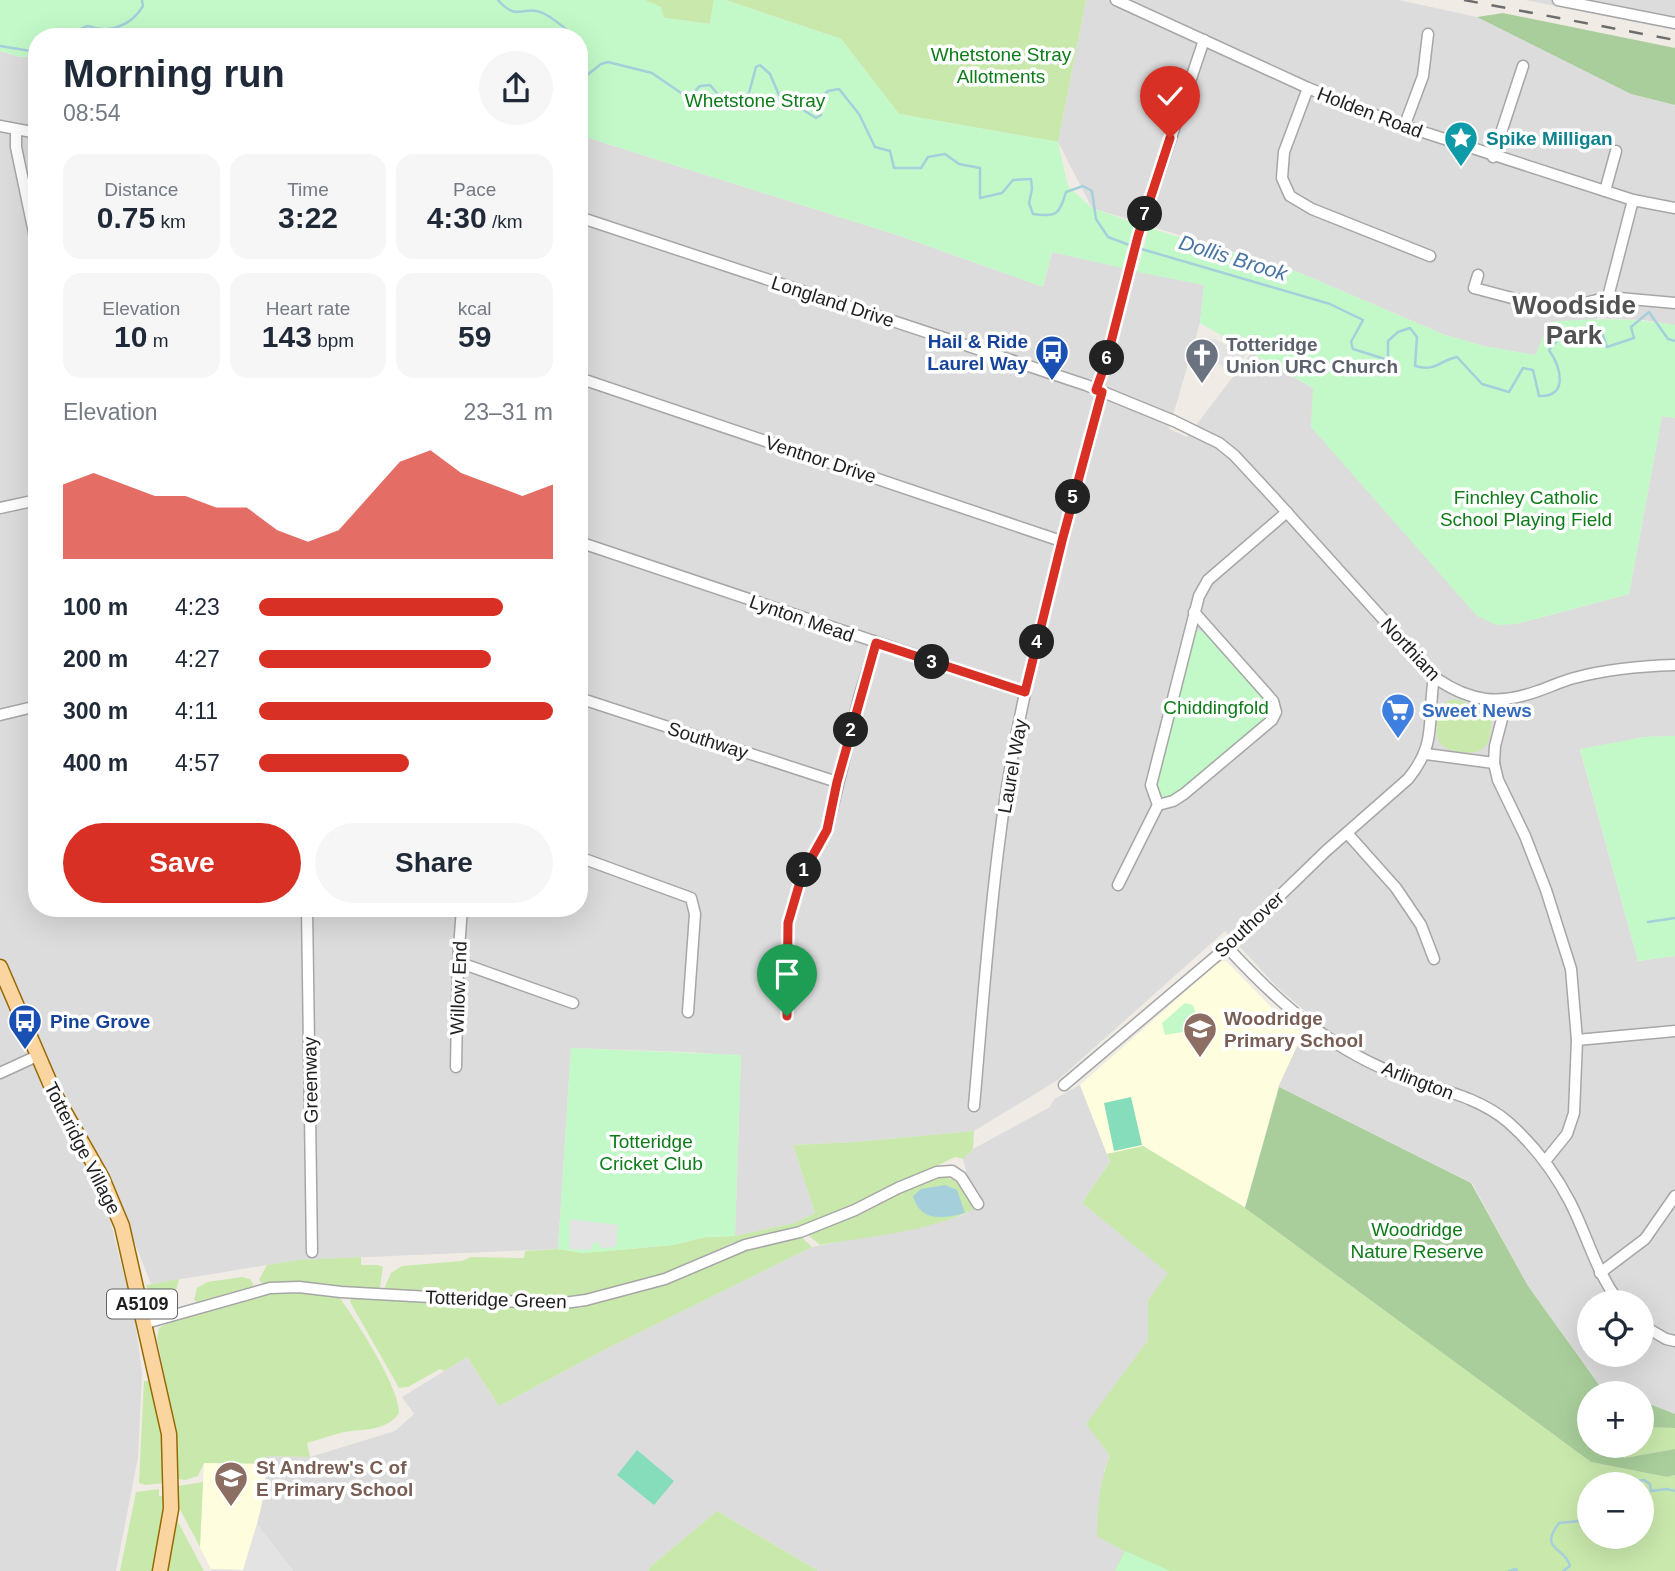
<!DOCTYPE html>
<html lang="en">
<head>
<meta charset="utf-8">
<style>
  body { margin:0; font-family:Helvetica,sans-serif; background:#f6f6f7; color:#1f2937; height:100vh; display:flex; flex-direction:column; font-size:26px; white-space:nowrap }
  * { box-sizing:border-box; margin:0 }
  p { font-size:23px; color:#747a83 }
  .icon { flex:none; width:38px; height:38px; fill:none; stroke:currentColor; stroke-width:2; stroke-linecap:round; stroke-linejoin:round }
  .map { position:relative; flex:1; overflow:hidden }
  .drawer { position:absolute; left:28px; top:28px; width:560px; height:889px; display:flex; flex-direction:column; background:#fff; border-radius:28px; box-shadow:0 7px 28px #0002 }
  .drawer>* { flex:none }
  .buttons { position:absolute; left:1577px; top:1290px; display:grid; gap:14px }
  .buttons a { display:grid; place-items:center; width:77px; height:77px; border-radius:50%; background:#fff; box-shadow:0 7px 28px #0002; font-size:35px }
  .pin { position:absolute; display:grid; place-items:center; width:60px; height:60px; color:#fff; margin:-72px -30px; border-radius:50% 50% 50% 0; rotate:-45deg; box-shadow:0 0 7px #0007 }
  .pin .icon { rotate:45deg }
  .km { position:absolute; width:35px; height:35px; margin:-18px; border-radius:50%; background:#222; color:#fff; font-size:19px; line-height:35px; text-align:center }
  .round { display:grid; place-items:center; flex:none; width:74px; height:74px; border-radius:37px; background:#f6f6f7 }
  .headline { display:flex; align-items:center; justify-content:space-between; height:119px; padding:0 35px }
  h1 { font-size:38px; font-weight:600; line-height:52px }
  .metrics { display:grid; grid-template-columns:repeat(3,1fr); gap:10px; height:119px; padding:7px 35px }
  .metrics div { display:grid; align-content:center; border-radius:18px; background:#f6f6f7; text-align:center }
  .metrics b { font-size:30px; font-weight:600 }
  .metrics small { font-size:19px; font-weight:400 }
  .metrics p { font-size:19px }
  .chart { height:196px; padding:14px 35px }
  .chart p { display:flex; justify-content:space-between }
  .chart svg { width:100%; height:126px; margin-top:7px; fill:#d93025; opacity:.7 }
  .cta { display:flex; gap:14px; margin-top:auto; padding:14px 35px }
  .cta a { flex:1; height:80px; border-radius:42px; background:#d93025; color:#fff; font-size:28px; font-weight:600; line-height:80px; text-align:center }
  .cta a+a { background:#f6f6f7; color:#1f2937 }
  ul { padding:0 35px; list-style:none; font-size:23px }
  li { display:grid; grid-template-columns:112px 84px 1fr; align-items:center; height:52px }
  li i { height:18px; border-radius:9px; background:#d93025 }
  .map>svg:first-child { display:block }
  .residential { fill:#dddcdc; fill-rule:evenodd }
  .education { fill:#fefedf }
  .grass { fill:#c9e9ac; fill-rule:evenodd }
  .forest { fill:#a9ce9b }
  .park { fill:#c3f9c8 }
  .pitch { fill:#85ddbc }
  .parking { fill:#e3e3e3 }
  .water { fill:#a6cfdc }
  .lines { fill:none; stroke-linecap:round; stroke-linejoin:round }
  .stream { stroke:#a6cfdc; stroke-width:2.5 }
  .minor-casing { stroke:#a6a6a6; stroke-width:13 }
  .major-casing { stroke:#976903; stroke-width:17 }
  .minor { stroke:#fff; stroke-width:10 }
  .major { stroke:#fad5a0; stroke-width:14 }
  .rail { stroke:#6d6d6d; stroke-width:2.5; stroke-dasharray:14 14; stroke-linecap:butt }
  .route-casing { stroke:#fff; stroke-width:14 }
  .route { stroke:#d93025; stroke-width:9 }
  .labels { text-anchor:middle; stroke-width:7; stroke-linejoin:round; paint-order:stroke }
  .shield { fill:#fff; stroke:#626262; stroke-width:2 }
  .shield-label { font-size:18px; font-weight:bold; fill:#1f1f1f }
  .park-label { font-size:19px; fill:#0d7c19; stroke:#fff }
  .street-label { font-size:19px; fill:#1f1f1f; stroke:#fff }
  .culture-label { font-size:19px; font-weight:bold; fill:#0d838f; stroke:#fff; text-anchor:start }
  .transit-label { font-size:19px; font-weight:bold; fill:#164399; stroke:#fff; text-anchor:end }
  .worship-label { font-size:19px; font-weight:bold; fill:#5b616d; stroke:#fff; text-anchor:start }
  .shop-label { font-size:19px; font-weight:bold; fill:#366cbe; stroke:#fff; text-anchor:start }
  .education-label { font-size:19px; font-weight:bold; fill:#785e54; stroke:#fff; text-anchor:start }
  .water-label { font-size:21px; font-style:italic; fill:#4976a5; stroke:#fff }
  .district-label { font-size:26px; font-weight:bold; fill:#525252; stroke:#fff }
</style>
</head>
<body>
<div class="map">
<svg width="1675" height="1571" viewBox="0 0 1675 1571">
  <rect width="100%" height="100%" fill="#f0ece5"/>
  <!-- residential -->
  <g class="residential">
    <path d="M1086 0H1399L1477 17 1631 94 1675 105V325L1643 320 1598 318 1535 355 1484 346 1445 335 1298 272 1092 208 1058 142Z"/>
    <path d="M1525 0H1675V30Z"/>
    <path d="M0 51 20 57 37 56V908H579V135L900 236 1043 287 1052 252 1204 285 1200 323 1169 429 1187 437 1251 353 1313 388 1516 624 1629 594 1662 416 1675 418V736L1644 737 1580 750 1638 961 1675 956V1414L1642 1401V1393H1620L1599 1385 1528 1286 1472 1183 1278 1087 1303 1033 1313 1018 1277 987 1225 931 1058 1080 974 1131 856 1142 793 1145 815 1213 794 1223 735 1236 741 1056 688 1052 571 1048 558 1249 298 1260 151 1284 122 1211 101 1183 135 1320 142 1373 138 1457 116 1571H0ZM1589 1302H1642V1354H1589Z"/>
    <path d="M1080 1085 1110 1162 1082 1203 1169 1273 1148 1300V1340L1087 1424 1110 1456 1104 1471 1125 1551 1115 1571H819L717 1511 651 1566 648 1571H293L257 1524 264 1494 268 1456 310 1457 395 1431 414 1414 402 1397 467 1357 499 1406 606 1349 812 1247 933 1224 963 1215 983 1203 975 1193 967 1176 963 1159 973 1149 1050 1107 1054 1099Z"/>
  </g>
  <!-- education -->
  <g class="education">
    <path d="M1226 961 1275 1011 1303 1033 1279 1085 1245 1207 1143 1146 1107 1154 1080 1085 1219 962Z"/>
    <path d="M238 1462 266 1464 264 1494 257 1524 243 1570 211 1569 200 1547 204 1463Z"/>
  </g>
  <!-- grass -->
  <g class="grass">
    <path d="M645 0H714L710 24 664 18Z"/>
    <path d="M725 0H1086L1058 142 899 114 841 39Z"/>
    <path d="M1454 699 1488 710C1492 717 1492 723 1491 731 1488 750 1480 754 1461 752 1454 751 1445 750 1441 744 1435 737 1437 726 1437 718 1438 707 1444 701 1454 699Z"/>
    <path d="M974 1131 973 1149 963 1159 955 1157 869 1199 799 1227 732 1243 664 1274 566 1300 385 1292 384 1289 391 1273 402 1266 462 1261 471 1257 524 1258 525 1251 558 1249 584 1253 673 1245 705 1237 735 1236 794 1223 815 1213 793 1145 856 1142Z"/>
    <path d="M1143 1146 1241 1205 1591 1462 1667 1477 1675 1475V1571H1115L1124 1551 1097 1536C1098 1508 1099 1482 1110 1456L1086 1424 1148 1340V1300L1168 1273 1082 1203 1110 1162 1107 1154ZM1589 1484H1642V1536H1589Z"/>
    <path d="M941 1176 959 1181 970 1199 974 1209C933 1231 866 1237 820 1245L808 1235 809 1232 921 1181Z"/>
    <path d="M799 1235 812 1247 606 1349 499 1406 467 1357 444 1371 440 1369 408 1387 399 1388 350 1302 352 1296 580 1308 647 1289 746 1247Z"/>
    <path d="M361 1257V1265H378L383 1267 379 1293 264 1285 259 1280 267 1265 298 1260Z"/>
    <path d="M242 1277 250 1279 254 1286 197 1302 194 1300 197 1288 207 1282Z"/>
    <path d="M179 1279 171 1310 165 1312 157 1310 146 1285Z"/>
    <path d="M289 1291 331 1294 339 1297C355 1318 400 1388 399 1413 386 1433 360 1428 340 1433 329 1436 318 1440 307 1443L310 1457 268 1456 266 1464 204 1463 198 1476 185 1480 178 1479 174 1425 157 1338 159 1328C191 1309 251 1296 289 1291Z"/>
    <path d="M144 1381H151L161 1420 165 1483 145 1485 139 1483Z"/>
    <path d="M1642 1427 1675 1428V1449L1623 1458 1624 1446H1642Z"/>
    <path d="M203 1482 200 1547 177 1504 178 1486Z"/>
    <path d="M159 1489V1496H164L154 1571H120L136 1492Z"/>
    <path d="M717 1511 817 1570 819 1571H648L651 1566Z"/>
    <path d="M174 1520 178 1522 204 1571H167Z"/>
  </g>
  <!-- forest -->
  <g class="forest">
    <path d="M1503 13 1675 48V105L1631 94 1477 17Z"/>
    <path d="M1279 1087 1471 1183 1528 1286 1599 1385 1620 1393H1589V1446H1624V1458L1675 1449V1475L1667 1477 1591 1462 1245 1208Z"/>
    <path d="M1642 1401 1675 1414V1428L1642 1427Z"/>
  </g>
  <!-- park -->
  <g class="park">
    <path d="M0 0H645L661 7 664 18 710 24 714 0H725L841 39 899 114 1058 142 1068 186 1092 208 1135 223 1122 268 1052 252 1043 287 900 236 579 135V37H37V56L20 57 0 51Z"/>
    <path d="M1149 228 1298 272 1445 335 1484 346 1535 355 1550 322C1595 318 1630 318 1675 325V418L1662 416 1629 594 1516 624 1496 625 1477 616 1311 427 1313 388 1200 323 1204 285 1137 272Z"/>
    <path d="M1196 630 1204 632 1268 702 1271 710 1269 717 1176 796 1163 800 1156 791 1154 781 1192 632Z"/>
    <path d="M1675 736V956L1638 961 1580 749 1644 737Z"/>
    <path d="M1185 1003 1193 1005 1201 1029 1165 1035 1162 1023Z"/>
    <path d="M571 1048 741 1055 735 1236 705 1237 673 1245 584 1253 558 1249Z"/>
    <path d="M1125 1551 1168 1570 1170 1571H1115Z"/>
  </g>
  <!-- pitch -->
  <g class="pitch">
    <path d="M1131 1097 1142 1145 1114 1151 1104 1103Z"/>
    <path d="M637 1450 674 1481 654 1505 617 1475Z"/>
  </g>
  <!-- parking -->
  <g class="parking">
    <path d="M1208 339H1215L1246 354 1234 374 1219 364 1201 358Z"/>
    <path d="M570 1219 618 1225 616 1247 600 1248 599 1243 594 1242 590 1250 569 1249Z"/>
    <path d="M257 1524 293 1571H211V1569L243 1570Z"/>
  </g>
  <!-- water -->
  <path class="water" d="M945 1185 957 1190 965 1213C943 1219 920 1222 913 1196L921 1189Z"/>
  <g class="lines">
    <!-- stream -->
    <g class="stream">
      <path d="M498 0C518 23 523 4 543 13 555 19 566 29 575 37"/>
      <path d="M76 37 80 29 88 26C109 34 131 26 143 6L142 0"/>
      <path d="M0 46 37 52"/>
      <path d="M579 79H582L601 64 608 62 652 73 684 95 690 96 700 86 710 85 728 106 738 108 749 93 756 67 760 65 770 74 779 95 816 118 821 115V98L828 91 839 89 859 114 875 147 890 151 894 168H921L928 157 945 154 959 164 980 168V198L1002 193 1013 180 1031 179 1032 189 1029 203 1033 214C1057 217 1059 215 1066 192L1083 186 1092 191 1096 219 1108 237 1132 246"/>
      <path d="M1138 248 1330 304 1363 320 1351 342 1353 349 1388 360V341L1398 332 1410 328 1417 337 1415 366C1436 372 1438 361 1457 357L1482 384 1509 392 1523 368 1533 370 1539 396C1570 397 1560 366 1549 350L1567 330H1601L1607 347 1634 338 1631 327 1649 312 1668 339 1675 341"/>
      <path d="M1648 922 1675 918"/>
      <path d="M1590 1484 1598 1478 1605 1484C1619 1479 1630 1483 1644 1480L1650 1484 1651 1491 1667 1489 1675 1491"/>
      <path d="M1589 1486V1496"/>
      <path d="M1509 1571 1516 1569 1517 1571"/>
      <path d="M1563 1571 1570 1566C1565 1546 1538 1551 1559 1523L1589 1520"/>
    </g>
    <!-- minor casing -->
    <g class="minor-casing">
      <g id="minor">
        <path d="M1116 0 1308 88 1392 122 1633 200 1675 208"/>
        <path d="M1558 0 1675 23"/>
        <path d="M1308 88 1284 152 1282 178 1290 196 1312 209 1430 256"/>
        <path d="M0 126 37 133"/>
        <path d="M1404 127 1423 76 1428 34"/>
        <path d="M16 130V147L37 247"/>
        <path d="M1493 157 1523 66"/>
        <path d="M1605 191 1616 151"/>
        <path d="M579 217 1086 385 1174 421 1219 443 1234 455 1273 497 1437 679C1471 702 1499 705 1538 691 1550 687 1562 681 1574 678 1607 669 1640 666 1675 665"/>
        <path d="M1478 275 1474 288 1550 308 1578 305 1608 297 1633 200"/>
        <path d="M1608 297 1675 303"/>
        <path d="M579 378 1061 541"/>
        <path d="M1096 389 1106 362 1138 236 1204 40"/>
        <path d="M0 508 37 500"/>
        <path d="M579 542 1025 692"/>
        <path d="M579 698 837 782"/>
        <path d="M1503 700V715L1495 746 1494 763 1498 780 1525 836 1546 890 1571 969 1577 1040 1574 1113 1567 1134 1546 1160"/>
        <path d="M0 715 37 706"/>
        <path d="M1426 754 1494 763"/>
        <path d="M1158 805 1173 801 1184 794 1272 720 1276 712 1273 701 1194 612"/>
        <path d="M1347 833 1396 888 1421 925 1434 959"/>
        <path d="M579 857 691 898 695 914 688 1012"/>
        <path d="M1118 885 1158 805 1151 785 1199 596 1208 580 1287 512"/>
        <path d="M307 908 312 1252"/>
        <path d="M1227 947C1274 998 1325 1045 1391 1072 1430 1088 1475 1094 1508 1122 1534 1145 1554 1171 1570 1202 1588 1237 1594 1268 1619 1302"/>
        <path d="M458 962 573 1003"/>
        <path d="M787 1016 788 923 802 875 827 830 859 698 876 643"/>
        <path d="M1577 1040 1675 1031"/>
        <path d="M456 1067 458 962 462 908"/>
        <path d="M0 1073 37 1056"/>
        <path d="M1064 1085 1227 947 1326 851 1408 779C1436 745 1428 724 1433 684L1437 679"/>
        <path d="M974 1106C982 1016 988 926 1000 836 1019 685 1064 539 1102 392"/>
        <path d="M1600 1273 1645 1239 1675 1196"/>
        <path d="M146 1323 270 1288 299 1287 341 1292 557 1304 586 1300 665 1279 745 1245 800 1232 855 1210 898 1188 937 1172 952 1171 961 1177 978 1204"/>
        <path d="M1642 1325 1666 1339 1675 1341"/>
      </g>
    </g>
    <!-- major casing -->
    <g class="major-casing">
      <path id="major" d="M0 967 56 1097 102 1178 122 1226 169 1434 171 1509 160 1571"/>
    </g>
    <!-- minor -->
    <use href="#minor" class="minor"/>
    <!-- major -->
    <use href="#major" class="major"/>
    <!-- rail -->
    <path class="rail" d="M1464 0 1675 40"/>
  </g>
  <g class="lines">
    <!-- route casing -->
    <g class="route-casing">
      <path id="route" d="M787 1016 788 923 802 875 827 830 837 782 876 643 1025 692 1062 541 1102 392 1096 390 1106 362 1138 236 1170 138"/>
    </g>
    <!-- route -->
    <use href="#route" class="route"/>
  </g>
  <!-- icons -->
  <defs>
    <g id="sight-pin" transform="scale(1.75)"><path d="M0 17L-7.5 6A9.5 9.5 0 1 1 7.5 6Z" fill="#0f9aa8" stroke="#fff"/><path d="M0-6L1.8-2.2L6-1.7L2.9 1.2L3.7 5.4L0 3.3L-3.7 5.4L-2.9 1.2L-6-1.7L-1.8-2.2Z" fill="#fff"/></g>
    <g id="bus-pin" transform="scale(1.75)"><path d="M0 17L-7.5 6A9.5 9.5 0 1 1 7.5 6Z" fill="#1a4fb4" stroke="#fff"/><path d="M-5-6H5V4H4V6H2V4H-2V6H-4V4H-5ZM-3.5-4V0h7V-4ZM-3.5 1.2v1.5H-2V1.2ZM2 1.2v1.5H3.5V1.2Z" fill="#fff"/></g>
    <g id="church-pin" transform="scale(1.75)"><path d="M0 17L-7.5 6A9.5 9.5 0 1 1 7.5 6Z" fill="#6b7280" stroke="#fff"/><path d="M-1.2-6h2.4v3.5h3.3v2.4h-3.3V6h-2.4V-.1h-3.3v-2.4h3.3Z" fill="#fff"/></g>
    <g id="supermarket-pin" transform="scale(1.75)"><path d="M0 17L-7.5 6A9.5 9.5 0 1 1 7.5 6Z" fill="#3f7fe0" stroke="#fff"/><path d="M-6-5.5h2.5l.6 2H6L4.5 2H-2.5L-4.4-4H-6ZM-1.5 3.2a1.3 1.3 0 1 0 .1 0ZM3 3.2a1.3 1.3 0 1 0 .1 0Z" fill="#fff"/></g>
    <g id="school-pin" transform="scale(1.75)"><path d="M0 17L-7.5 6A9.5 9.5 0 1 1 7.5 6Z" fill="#8d6e63" stroke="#fff"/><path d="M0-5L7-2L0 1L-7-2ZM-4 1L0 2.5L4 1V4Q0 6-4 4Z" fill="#fff"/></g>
  </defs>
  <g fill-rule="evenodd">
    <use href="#sight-pin" x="1461" y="138"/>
    <use href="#bus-pin" x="1052" y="352"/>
    <use href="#church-pin" x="1202" y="355"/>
    <use href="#supermarket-pin" x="1398" y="710"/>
    <use href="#bus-pin" x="25" y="1021"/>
    <use href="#school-pin" x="1200" y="1029"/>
    <use href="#school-pin" x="231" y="1478"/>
  </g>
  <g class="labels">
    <!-- shield labels -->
    <rect class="shield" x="107" y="1289.5" width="70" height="29" rx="5"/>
    <g class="shield-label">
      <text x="142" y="1310">A5109</text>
    </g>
    <!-- park labels -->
    <g class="park-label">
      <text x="1001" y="61">Whetstone Stray<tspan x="1001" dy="22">Allotments</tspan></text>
      <text x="755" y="107">Whetstone Stray</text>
      <text x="1526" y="504">Finchley Catholic<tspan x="1526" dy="22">School Playing Field</tspan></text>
      <text x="1216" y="714">Chiddingfold</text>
      <text x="651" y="1148">Totteridge<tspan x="651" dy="22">Cricket Club</tspan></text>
      <text x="1417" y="1236">Woodridge<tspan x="1417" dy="22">Nature Reserve</tspan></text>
    </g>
    <!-- street labels -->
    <g class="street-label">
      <text transform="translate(1370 112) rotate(21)" y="7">Holden Road</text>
      <text transform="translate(833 301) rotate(18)" y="7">Longland Drive</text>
      <text transform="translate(821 459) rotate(18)" y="7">Ventnor Drive</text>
      <text transform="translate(802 618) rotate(19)" y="7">Lynton Mead</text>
      <text transform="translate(1411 649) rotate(47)" y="7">Northiam</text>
      <text transform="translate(708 740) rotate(18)" y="7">Southway</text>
      <text transform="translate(1012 766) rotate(-80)" y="7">Laurel Way</text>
      <text transform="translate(1249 924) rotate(-43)" y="7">Southover</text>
      <text transform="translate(458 988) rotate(-88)" y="7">Willow End</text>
      <text transform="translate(310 1080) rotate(-91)" y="7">Greenway</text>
      <text transform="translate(1418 1080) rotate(21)" y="7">Arlington</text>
      <text transform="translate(83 1148) rotate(63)" y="7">Totteridge Village</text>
      <text transform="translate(496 1299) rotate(2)" y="7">Totteridge Green</text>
    </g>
    <!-- culture labels -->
    <g class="culture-label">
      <text x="1486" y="145">Spike Milligan</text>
    </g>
    <!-- transit labels -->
    <g class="transit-label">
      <text x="1028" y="348">Hail &amp; Ride<tspan x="1028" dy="22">Laurel Way</tspan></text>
      <text x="50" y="1028" text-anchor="start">Pine Grove</text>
    </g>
    <!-- worship labels -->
    <g class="worship-label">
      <text x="1226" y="351">Totteridge<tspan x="1226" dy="22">Union URC Church</tspan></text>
    </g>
    <!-- shop labels -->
    <g class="shop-label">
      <text x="1422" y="717">Sweet News</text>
    </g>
    <!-- education labels -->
    <g class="education-label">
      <text x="1224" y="1025">Woodridge<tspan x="1224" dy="22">Primary School</tspan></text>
      <text x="256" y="1474">St Andrew's C of<tspan x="256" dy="22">E Primary School</tspan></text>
    </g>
    <!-- water labels -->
    <g class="water-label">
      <text transform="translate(1233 258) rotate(17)" y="7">Dollis Brook</text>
    </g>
    <!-- district labels -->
    <g class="district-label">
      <text x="1574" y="314">Woodside<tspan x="1574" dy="30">Park</tspan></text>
    </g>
  </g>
</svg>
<div class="buttons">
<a><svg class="icon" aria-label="locate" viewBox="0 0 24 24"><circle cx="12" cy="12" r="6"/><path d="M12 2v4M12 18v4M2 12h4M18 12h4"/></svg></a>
<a>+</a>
<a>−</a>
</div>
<div class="pin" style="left:787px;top:1016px;background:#1e9e55"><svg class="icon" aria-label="arrive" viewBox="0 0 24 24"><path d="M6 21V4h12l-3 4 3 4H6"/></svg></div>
<div class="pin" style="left:1170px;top:138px;background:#d93025"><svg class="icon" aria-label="check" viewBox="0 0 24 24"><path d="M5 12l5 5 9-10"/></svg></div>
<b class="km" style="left:804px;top:870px">1</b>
<b class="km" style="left:851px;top:730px">2</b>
<b class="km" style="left:932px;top:662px">3</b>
<b class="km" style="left:1037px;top:642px">4</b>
<b class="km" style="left:1073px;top:497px">5</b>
<b class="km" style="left:1107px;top:358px">6</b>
<b class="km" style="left:1145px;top:214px">7</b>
<section class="drawer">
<div class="headline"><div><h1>Morning run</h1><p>08:54</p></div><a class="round"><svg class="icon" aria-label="share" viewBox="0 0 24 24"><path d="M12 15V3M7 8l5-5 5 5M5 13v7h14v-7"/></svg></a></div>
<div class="metrics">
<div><p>Distance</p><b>0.75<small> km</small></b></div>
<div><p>Time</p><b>3:22</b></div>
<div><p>Pace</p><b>4:30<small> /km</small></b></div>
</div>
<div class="metrics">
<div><p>Elevation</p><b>10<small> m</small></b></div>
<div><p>Heart rate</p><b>143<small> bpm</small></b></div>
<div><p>kcal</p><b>59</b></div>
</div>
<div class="chart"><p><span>Elevation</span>23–31 m</p>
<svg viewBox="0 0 160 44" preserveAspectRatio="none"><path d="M0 44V18L10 14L20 18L30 22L40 22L50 26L60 26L70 34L80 38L90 34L100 22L110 10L120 6L130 14L140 18L150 22L160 18V44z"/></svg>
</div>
<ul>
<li><b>100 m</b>4:23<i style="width:83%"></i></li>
<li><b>200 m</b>4:27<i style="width:79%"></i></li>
<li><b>300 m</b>4:11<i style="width:100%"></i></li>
<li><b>400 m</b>4:57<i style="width:51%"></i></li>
</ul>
<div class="cta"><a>Save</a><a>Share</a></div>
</section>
</div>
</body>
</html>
